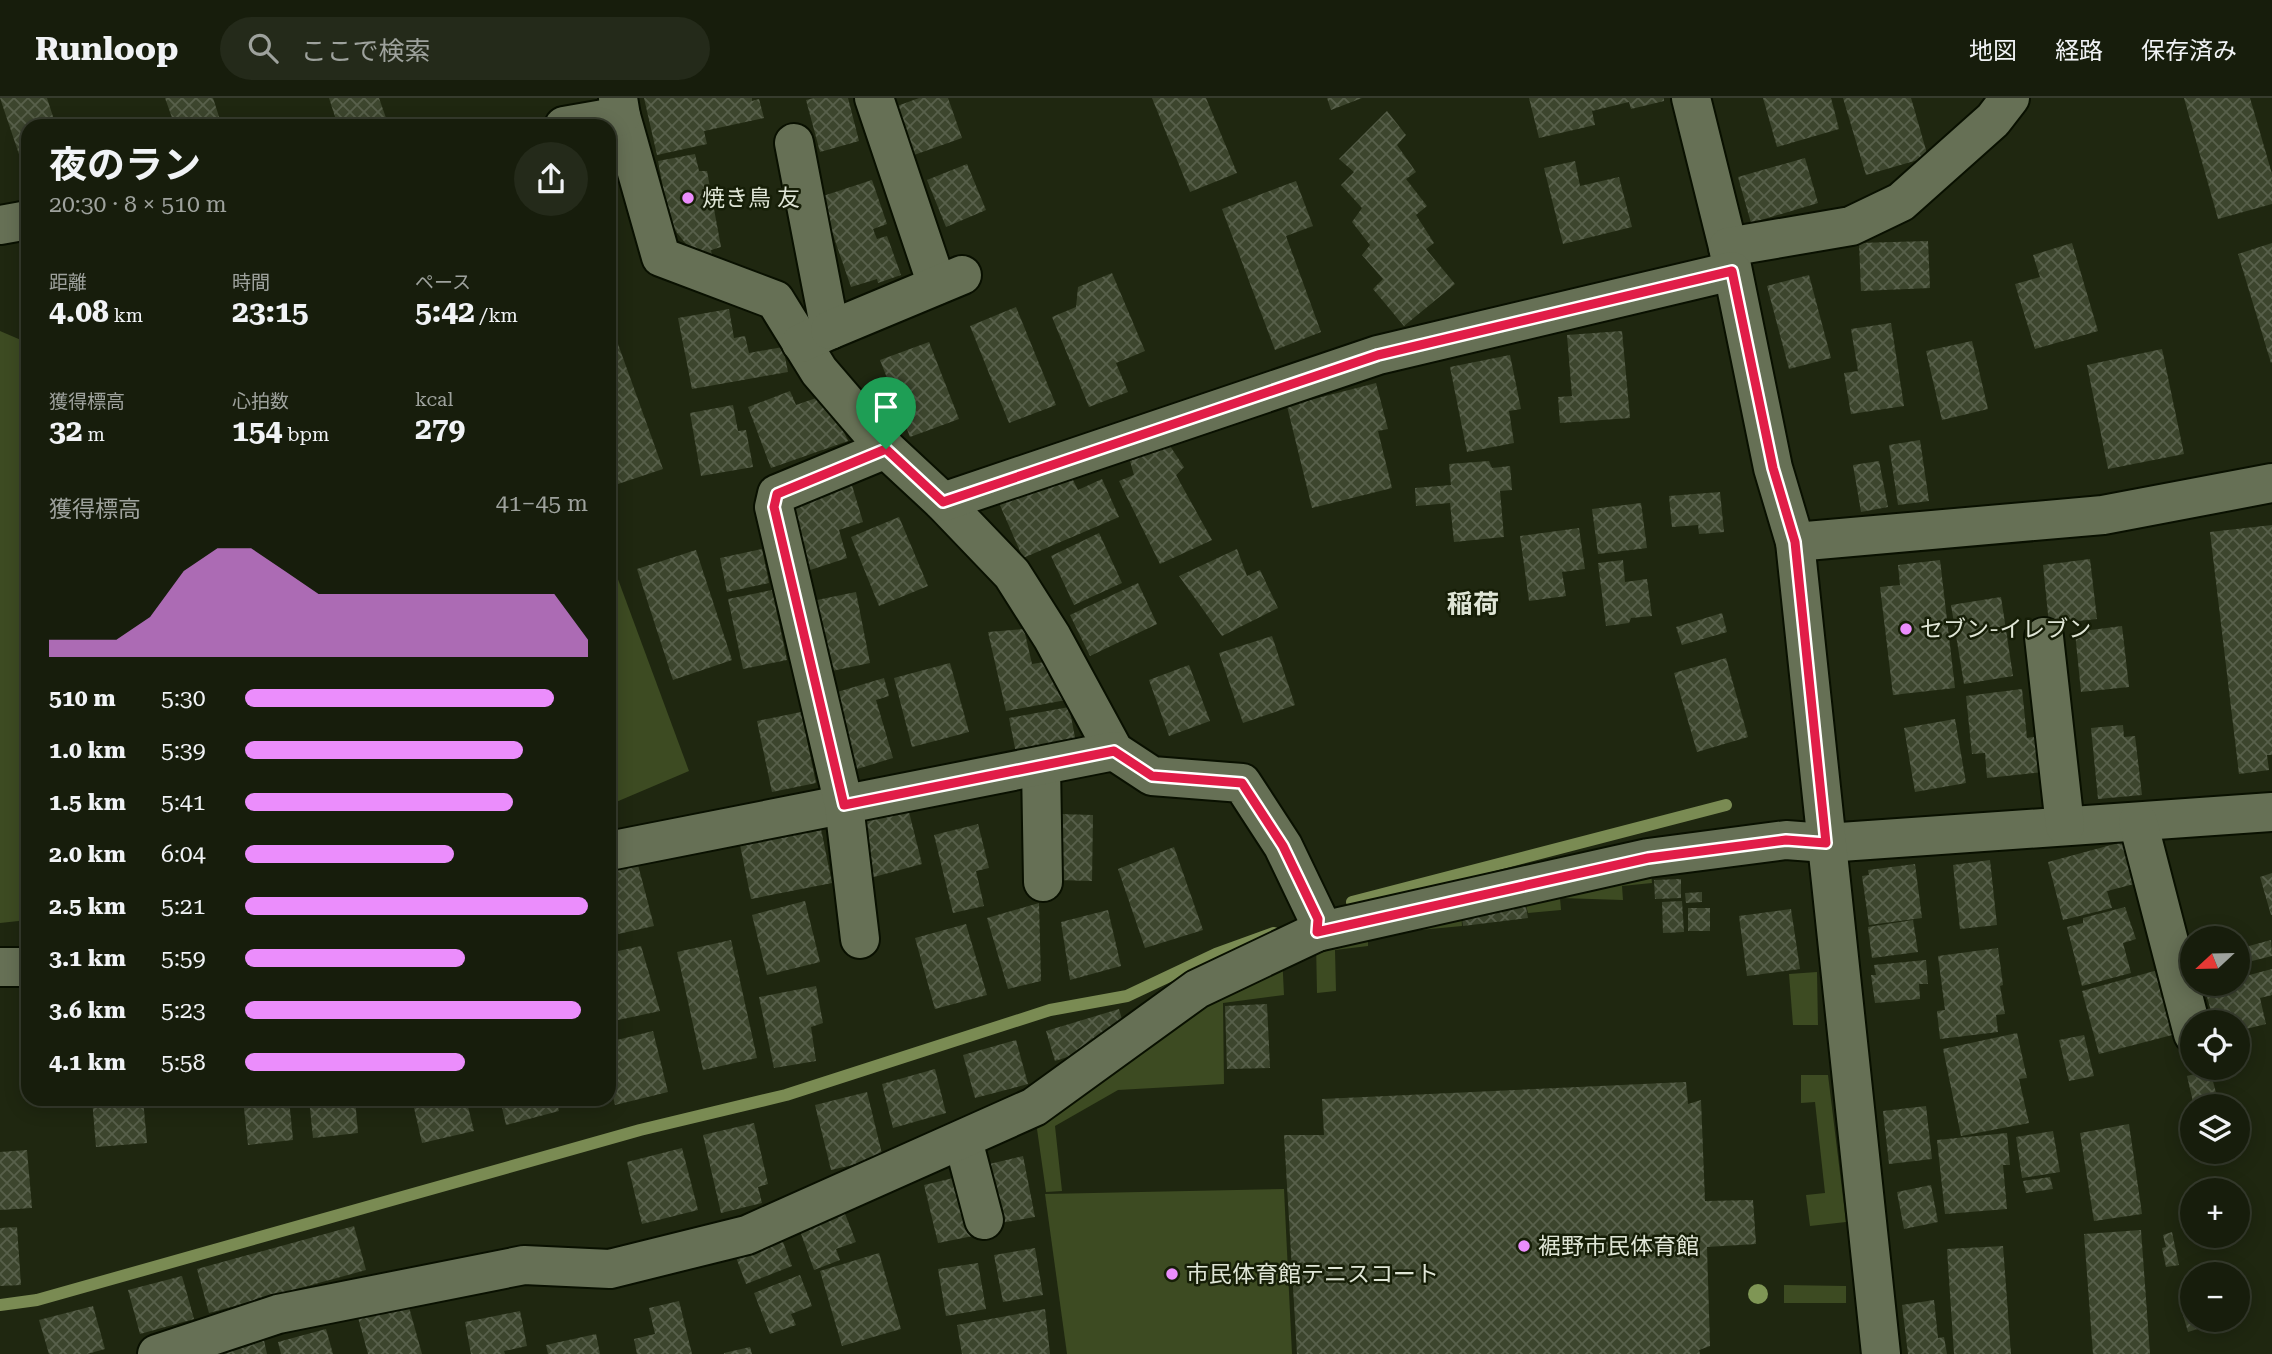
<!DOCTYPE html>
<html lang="ja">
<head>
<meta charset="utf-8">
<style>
  body { margin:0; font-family:"Roboto Serif","Noto Sans JP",serif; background:#242a1a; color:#f1f3f6; height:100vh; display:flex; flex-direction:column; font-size:26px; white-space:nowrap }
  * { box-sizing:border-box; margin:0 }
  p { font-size:23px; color:#9ea29d }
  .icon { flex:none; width:38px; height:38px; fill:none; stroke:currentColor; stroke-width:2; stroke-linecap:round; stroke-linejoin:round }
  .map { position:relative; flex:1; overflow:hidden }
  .side { position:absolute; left:21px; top:21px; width:595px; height:987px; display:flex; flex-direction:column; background:#171d0c; border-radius:21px; box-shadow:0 4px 18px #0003,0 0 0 2px #363b2d }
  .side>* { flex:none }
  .needle { width:46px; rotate:248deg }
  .fabs { position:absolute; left:2180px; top:828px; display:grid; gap:14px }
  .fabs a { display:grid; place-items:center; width:70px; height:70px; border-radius:50%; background:#171d0c; box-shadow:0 4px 18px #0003,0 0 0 2px #363b2d; font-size:35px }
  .pin { position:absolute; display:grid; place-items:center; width:60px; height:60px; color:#fff; margin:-72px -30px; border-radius:50% 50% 50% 0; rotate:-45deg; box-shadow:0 0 7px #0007 }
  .pin .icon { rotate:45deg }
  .round { display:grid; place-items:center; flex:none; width:74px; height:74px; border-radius:37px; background:#242a1a }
  .head { display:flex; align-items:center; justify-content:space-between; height:119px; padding:0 28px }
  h1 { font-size:38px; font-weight:700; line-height:52px }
  .figures { display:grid; grid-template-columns:repeat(3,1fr); gap:10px; height:119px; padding:7px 28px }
  .figures div { display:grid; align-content:center }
  .figures b { font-size:30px; font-weight:700 }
  .figures small { font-size:19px; font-weight:400 }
  .figures p { font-size:19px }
  .chart { height:196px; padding:14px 28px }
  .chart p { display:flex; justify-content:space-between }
  .chart svg { width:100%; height:126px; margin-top:7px; fill:#eb8dfc; opacity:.7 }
  ul { padding:0 28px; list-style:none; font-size:23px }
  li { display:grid; grid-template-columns:112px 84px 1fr; align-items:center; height:52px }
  li i { height:18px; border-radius:9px; background:#eb8dfc }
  header { display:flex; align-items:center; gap:42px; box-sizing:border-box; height:98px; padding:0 35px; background:#171d0c; border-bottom:2px solid #363b2d }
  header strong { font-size:33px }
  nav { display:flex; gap:38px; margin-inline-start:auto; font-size:24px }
  .search { width:490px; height:63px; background:#242a1a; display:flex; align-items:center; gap:18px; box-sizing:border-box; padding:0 24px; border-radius:38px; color:#9ea29d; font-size:26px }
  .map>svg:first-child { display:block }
  .green { fill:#3d4b22 }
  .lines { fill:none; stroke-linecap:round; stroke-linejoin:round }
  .stream { stroke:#7a8b53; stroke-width:12 }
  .building { fill:url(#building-cross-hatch) }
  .minor-casing { stroke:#091000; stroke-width:42 }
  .minor { stroke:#667055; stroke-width:38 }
  .tree { fill:#7f9655 }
  .route-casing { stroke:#fff; stroke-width:14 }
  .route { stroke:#e11d48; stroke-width:9 }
  .poi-dot { fill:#eb8dfc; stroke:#161e07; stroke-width:2.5 }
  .labels { text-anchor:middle; stroke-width:5; stroke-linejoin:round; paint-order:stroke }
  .poi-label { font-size:23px; fill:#dfe5d6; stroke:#161e07; text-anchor:start }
  .quarter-label { font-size:26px; font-weight:bold; fill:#dfe5d6; stroke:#161e07 }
</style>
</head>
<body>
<header>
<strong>Runloop</strong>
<div class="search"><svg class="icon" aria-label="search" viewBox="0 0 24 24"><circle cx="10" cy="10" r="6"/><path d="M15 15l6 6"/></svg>ここで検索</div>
<nav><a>地図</a><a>経路</a><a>保存済み</a></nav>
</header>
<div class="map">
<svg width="2272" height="1256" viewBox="0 0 2272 1256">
  <defs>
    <pattern id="building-cross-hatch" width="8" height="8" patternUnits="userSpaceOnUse" patternTransform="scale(1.75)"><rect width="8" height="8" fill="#3c452d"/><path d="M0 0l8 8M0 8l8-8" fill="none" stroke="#58604b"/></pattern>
  </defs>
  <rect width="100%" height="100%" fill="#1f2710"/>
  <!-- green -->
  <g class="green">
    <path d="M0 233 28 245V822L0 825Z"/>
    <path d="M609 457 689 673 609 707Z"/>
    <path d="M1651 776 1652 785 1622 788 1623 802 1560 800 1561 812 1528 815 1525 803 1461 812 1462 828 1368 837V848L1335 852 1336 893 1317 895 1316 844 1411 819Z"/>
    <path d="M1282 856 1284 897 1223 905 1224 986 1118 992 1055 1028 1062 1093 1046 1094 1035 1017Z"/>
    <path d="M1817 874 1818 927H1793L1789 876Z"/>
    <path d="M1801 977H1828L1846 1124 1810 1128 1806 1097 1825 1095 1815 1004 1801 1005Z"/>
    <path d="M1284 1091 1292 1256H1067L1045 1096Z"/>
    <path d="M1784 1187 1846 1188V1205H1784Z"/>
  </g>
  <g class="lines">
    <!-- stream -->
    <g class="stream">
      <path d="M1352 804 1726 707"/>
      <path d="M0 1207 37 1202 640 1032 786 997 1050 912 1127 898 1216 856 1274 835"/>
    </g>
  </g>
  <!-- building -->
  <g class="building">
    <path d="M0 0H47L56 28H28V83Z"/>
    <path d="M165 0H213L222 28H175Z"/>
    <path d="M329 0H379L386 20 364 28H338Z"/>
    <path d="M644 0H752V3L759 1 764 20 704 33 707 46 657 57Z"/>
    <path d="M814 0H848L859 43 820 54 806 2Z"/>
    <path d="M919 0H948L962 40 914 57 906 35 901 36 892 10Z"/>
    <path d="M1152 0H1206L1237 75 1190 94Z"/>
    <path d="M1327 0H1362L1331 12Z"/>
    <path d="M1529 0H1664V3L1631 11 1629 4 1592 13 1595 27 1539 40Z"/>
    <path d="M1763 0H1831L1839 31 1777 49Z"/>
    <path d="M1843 0H1911L1928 59 1866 77Z"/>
    <path d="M2184 0H2250L2272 76V106L2218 121Z"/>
    <path d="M1387 13 1406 37 1397 47 1416 74 1406 81 1427 108 1416 117 1434 145 1426 151 1455 186 1404 228 1373 191 1383 181 1362 157 1370 147 1352 124 1362 110 1341 87 1354 74 1339 61Z"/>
    <path d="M695 56 699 73H707L721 149 711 152 712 158 690 151 670 126 658 63Z"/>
    <path d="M1805 60 1818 105 1751 125 1738 79Z"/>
    <path d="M1575 63 1580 88 1619 79 1632 129 1563 146 1544 70Z"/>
    <path d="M967 66 986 112 946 129 927 82Z"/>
    <path d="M872 82 887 126 873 131 877 141 887 138 901 177 878 185 877 181 851 189 820 99Z"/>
    <path d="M1296 83 1313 128 1286 138 1321 234 1275 252 1222 111Z"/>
    <path d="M1928 143 1930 190 1861 193 1859 145Z"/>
    <path d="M2072 145 2098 233 2035 251 2015 186 2040 179 2033 157Z"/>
    <path d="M2272 145V264L2271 265 2238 156Z"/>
    <path d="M1112 175 1145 253 1116 265 1128 294 1089 309 1052 219 1076 209 1078 189Z"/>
    <path d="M1809 177 1831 260 1789 271 1767 188Z"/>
    <path d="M1016 209 1056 307 1009 325 970 228Z"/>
    <path d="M729 211 734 240 745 238 749 255 783 249 788 274 692 291 678 220Z"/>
    <path d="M609 221 663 371 618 386 609 361Z"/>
    <path d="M1891 225 1904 308 1851 316 1844 275 1858 273 1851 231Z"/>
    <path d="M1622 233 1630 320 1560 325 1558 299 1572 298 1567 237Z"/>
    <path d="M1972 243 1988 311 1942 322 1926 253Z"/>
    <path d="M929 244 959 321 910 339 880 262Z"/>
    <path d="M2162 251 2184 356 2108 371 2087 267Z"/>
    <path d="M1510 257 1521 311 1509 313 1514 345 1467 354 1450 269Z"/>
    <path d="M1376 285 1388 331 1378 333 1392 390 1312 410 1287 308Z"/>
    <path d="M790 293 796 307 819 299 837 319 848 343 771 370 748 309Z"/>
    <path d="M733 307 738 333 746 332 753 369 701 378 690 315Z"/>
    <path d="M1920 342 1929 403 1898 407 1889 347Z"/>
    <path d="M1168 345 1184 369 1176 377 1212 442 1160 466 1119 383 1134 377 1130 363Z"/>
    <path d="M1489 363 1492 370 1510 368 1512 392 1500 393 1504 439 1454 444 1450 405 1416 408 1415 390 1451 387 1449 366Z"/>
    <path d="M1879 363 1888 409 1861 414 1853 367Z"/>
    <path d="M1069 374 1078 392 1102 381 1119 419 1023 460 999 405Z"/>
    <path d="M851 384 863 424 839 432 847 460 804 474 783 405Z"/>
    <path d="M1720 394 1724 434 1699 436 1698 427 1672 429 1669 398Z"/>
    <path d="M1641 405 1647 450 1598 456 1592 411Z"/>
    <path d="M899 419 928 488 879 508 851 439Z"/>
    <path d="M2272 427V657H2267L2269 672 2239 676 2210 434Z"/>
    <path d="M1579 430 1585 471 1562 474 1566 498 1529 503 1520 438Z"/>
    <path d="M1099 435 1122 485 1074 507 1051 458Z"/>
    <path d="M762 451 769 485 727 494 720 460Z"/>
    <path d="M1237 451 1247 478 1260 472 1278 510 1222 538 1179 478Z"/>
    <path d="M696 452 732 562 673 582 637 471Z"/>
    <path d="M2090 461 2097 521 2049 526 2043 467Z"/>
    <path d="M1623 462 1625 484 1647 481 1652 518 1631 520 1629 525 1606 528 1598 465Z"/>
    <path d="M1940 462 1955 590 1893 597 1880 489 1900 487 1898 467Z"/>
    <path d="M1138 485 1157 526 1090 558 1070 517Z"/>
    <path d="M772 492 787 562 743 571 728 501Z"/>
    <path d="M856 494 870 565 827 574 812 503Z"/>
    <path d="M2001 499 2013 578 1964 586 1951 507Z"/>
    <path d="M1722 515 1727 534 1682 547 1676 529Z"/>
    <path d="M2122 528 2129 589 2081 594 2075 534Z"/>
    <path d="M1024 531 1032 566 1051 563 1066 602 1006 613 988 534Z"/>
    <path d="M1272 538 1295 607 1243 625 1219 555Z"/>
    <path d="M1726 560 1748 639 1697 654 1674 575Z"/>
    <path d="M950 565 969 634 912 649 894 580Z"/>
    <path d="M1189 567 1210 623 1169 638 1149 582Z"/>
    <path d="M884 580 889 598 876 602 893 660 857 671 834 595Z"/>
    <path d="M2022 591 2027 640 2039 638 2043 674 1987 680 1985 655 1972 656 1966 598Z"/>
    <path d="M1069 609 1076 644 1016 655 1009 620Z"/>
    <path d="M801 614 816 685 772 694 757 623Z"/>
    <path d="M1955 621 1966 685 1915 694 1904 630Z"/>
    <path d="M2123 627 2124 639 2135 638 2142 697 2098 701 2091 630Z"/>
    <path d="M907 706 922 766 870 780 855 719Z"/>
    <path d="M1059 716 1093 717 1092 783 1057 782Z"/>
    <path d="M820 726 832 785 751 801 739 742Z"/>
    <path d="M978 726 989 770 976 773 984 808 953 815 934 737Z"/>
    <path d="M2126 743 2138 785 2107 793 2112 810 2063 822 2048 764Z"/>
    <path d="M1174 749 1203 832 1145 850 1118 771Z"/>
    <path d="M1990 762 1997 827 1960 831 1953 767Z"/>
    <path d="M1915 766 1922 820 1869 827 1862 778 1869 777 1868 772Z"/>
    <path d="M638 767 654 828 609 838V774Z"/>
    <path d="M2272 775V817H2271L2260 779Z"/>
    <path d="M1681 781V800L1655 801 1654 782Z"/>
    <path d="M1702 794V804L1686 805 1685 795Z"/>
    <path d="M805 803 820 864 767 877 752 817Z"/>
    <path d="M1682 803 1684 834 1663 835 1662 804Z"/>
    <path d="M1525 804 1528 820 1463 828 1461 813Z"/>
    <path d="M1039 805 1041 883 1008 891 987 820Z"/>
    <path d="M2125 809 2136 841 2123 845 2131 875 2082 888 2067 829 2083 825V820Z"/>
    <rect x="1688" y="810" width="22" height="23"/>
    <path d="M1791 811 1800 871 1747 878 1739 818Z"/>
    <path d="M1108 812 1121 868 1070 882 1061 824Z"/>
    <path d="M1913 822 1918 854 1872 860 1868 829Z"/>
    <path d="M966 826 987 897 935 911 915 840Z"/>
    <path d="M731 842 757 960 703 972 677 854Z"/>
    <path d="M2271 842 2272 858 2240 866 2238 851Z"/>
    <path d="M641 848 660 913 609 924V855Z"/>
    <path d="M1998 850 2003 887 2000 888 2005 916 1996 917 1998 934 1940 941 1937 913 1945 912 1938 858Z"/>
    <path d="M1926 862 1928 886H1919L1920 901 1875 905 1871 877H1876L1874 867Z"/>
    <path d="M2272 871V897L2260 900 2266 926 2238 933V924H2214L2204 888 2216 886H2238V880Z"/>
    <path d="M2158 872 2176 936 2099 956 2082 893Z"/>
    <path d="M816 888 823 925 811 929 816 963 774 970 759 899Z"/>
    <path d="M1267 906 1270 970 1227 971 1225 908Z"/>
    <path d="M1119 911 1123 925 1080 955 1055 963 1046 933Z"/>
    <path d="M653 933 668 994 615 1007 609 983V944Z"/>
    <path d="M2017 935 2027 980 2019 981 2029 1025 1961 1038 1943 951Z"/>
    <path d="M2084 937 2094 978 2069 983 2059 942Z"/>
    <path d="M1016 942 1028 986 975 1000 963 957Z"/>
    <path d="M935 971 946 1015 893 1030 882 986Z"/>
    <path d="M2210 972 2219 1006 2194 1008 2187 978Z"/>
    <path d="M1686 984 1688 1006 1701 1002 1705 1103 1753 1102 1756 1146 1707 1149 1710 1248 1699 1252 1700 1256H1297L1284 1037H1324L1322 1001Z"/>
    <path d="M867 994 883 1060 831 1072 815 1007Z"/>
    <path d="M92 1001H143L147 1045 96 1049Z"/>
    <path d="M243 1001H289L293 1042 248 1047Z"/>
    <path d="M309 1001H355L358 1035 313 1040Z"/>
    <path d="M412 1001H466L474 1033 422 1045Z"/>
    <path d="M500 1001H556L559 1013 506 1027Z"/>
    <path d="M1926 1008 1932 1061 1889 1066 1883 1013Z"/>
    <path d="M754 1025 768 1086 758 1089 762 1105 721 1115 703 1037Z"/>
    <path d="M2129 1026 2142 1116 2094 1123 2080 1035Z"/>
    <path d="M2053 1033 2060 1074 2022 1080 2016 1039Z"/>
    <path d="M2007 1035 2010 1067H2003L2007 1111 1945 1116 1937 1042Z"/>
    <path d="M682 1050 698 1112 642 1126 627 1064Z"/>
    <path d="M27 1052 32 1110 0 1112V1054Z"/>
    <path d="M1023 1058 1035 1119 995 1126 981 1068Z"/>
    <path d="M966 1077 978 1137 938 1145 924 1087Z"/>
    <path d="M2050 1079 2053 1091 2026 1095 2023 1083Z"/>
    <path d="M1931 1087 1938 1124 1904 1131 1897 1094Z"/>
    <path d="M844 1113 856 1144 836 1151 840 1162 814 1172 799 1130Z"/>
    <path d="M354 1128 366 1172 209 1215 197 1171Z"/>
    <path d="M17 1129 21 1187 0 1188V1130Z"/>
    <path d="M2141 1132 2150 1256H2093L2084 1136Z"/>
    <path d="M2172 1134 2179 1167 2166 1169 2162 1150 2166 1149 2163 1137Z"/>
    <path d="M780 1136 792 1168 746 1186 734 1154Z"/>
    <path d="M2003 1148 2011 1256H1954L1947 1151Z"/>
    <path d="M1035 1150 1043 1197 1003 1204 994 1157Z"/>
    <path d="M879 1155 901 1231 842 1248 820 1173Z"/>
    <path d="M978 1165 986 1211 946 1218 938 1171Z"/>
    <path d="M800 1177 812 1208 791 1216 796 1227 770 1236 754 1195Z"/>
    <path d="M182 1178 194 1221 140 1236 128 1192Z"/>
    <path d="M2193 1199V1222H2219L2220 1224 2188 1234 2179 1203Z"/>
    <path d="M407 1202 422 1256H368L357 1216Z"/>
    <path d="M1934 1202 1938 1240 1944 1239 1947 1256H1908L1902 1207Z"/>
    <path d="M679 1203 692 1256H637L634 1241 655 1236 649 1210Z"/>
    <path d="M93 1208 105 1251 87 1256H49L39 1222Z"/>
    <path d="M1045 1211 1050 1256H962L957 1227Z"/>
    <path d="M520 1213 527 1248 504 1253 505 1256H471L465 1224Z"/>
    <path d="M326 1231 333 1256H281L278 1244Z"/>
    <path d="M596 1236 600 1256H548L546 1247Z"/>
    <path d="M263 1238 267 1256H195Z"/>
    <path d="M750 1249 752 1256H724V1255Z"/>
  </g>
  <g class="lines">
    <!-- minor casing -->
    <g class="minor-casing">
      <g id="minor">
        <path d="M618 0 621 18 661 159 775 202 819 273 886 351 943 404 1012 476 1052 539 1114 653 1152 678 1242 685 1283 748 1318 821 1317 834 1648 760 1786 742 1826 745 2272 714"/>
        <path d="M874 0 937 187"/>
        <path d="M1691 0 1728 149 1773 370 1795 444 1881 1256"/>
        <path d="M564 28 621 18"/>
        <path d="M794 45 830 232 801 245"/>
        <path d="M0 127 28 122"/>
        <path d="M1728 149 1851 128 1901 104 1993 22 2010 0"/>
        <path d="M830 232 962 177"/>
        <path d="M943 404 1378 257 1732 173"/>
        <path d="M1795 444 2103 417 2272 385"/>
        <path d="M2044 539 2065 728"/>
        <path d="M1041 668 1043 784"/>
        <path d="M2138 724 2193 936"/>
        <path d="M609 753 1114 653"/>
        <path d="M860 841 844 707 774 409 777 396 886 351"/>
        <path d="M0 869H28"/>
        <path d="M963 1042 984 1122"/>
        <path d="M157 1256 278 1216 524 1167 610 1171 747 1137 1034 1009 1197 891 1317 834"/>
      </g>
    </g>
    <!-- minor -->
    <use href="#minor" class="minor"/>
  </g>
  <!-- trees -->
  <circle class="tree" cx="1758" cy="1196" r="10"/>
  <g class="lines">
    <!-- route casing -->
    <g class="route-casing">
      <path id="route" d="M1732 173 1773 370 1795 444 1826 745 1786 742 1648 760 1317 834 1318 821 1283 748 1242 685 1152 678 1114 653 844 707 774 409 777 396 886 351 943 404 1378 257Z"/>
    </g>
    <!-- route -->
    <use href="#route" class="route"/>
  </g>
  <!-- markers -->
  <g class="poi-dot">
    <circle cx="688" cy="100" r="7"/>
    <circle cx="1906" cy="531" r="7"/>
    <circle cx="1524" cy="1148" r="7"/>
    <circle cx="1172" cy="1176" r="7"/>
  </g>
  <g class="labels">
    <!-- poi labels -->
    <g class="poi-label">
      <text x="702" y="108">焼き鳥 友</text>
      <text x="1920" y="539">セブン-イレブン</text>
      <text x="1538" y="1156">裾野市民体育館</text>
      <text x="1186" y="1184">市民体育館テニスコート</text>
    </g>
    <!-- quarter labels -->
    <g class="quarter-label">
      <text x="1473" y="515">稲荷</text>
    </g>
  </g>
</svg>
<div class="fabs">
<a><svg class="needle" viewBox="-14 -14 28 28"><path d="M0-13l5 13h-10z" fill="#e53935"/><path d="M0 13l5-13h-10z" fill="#9ea29d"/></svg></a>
<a><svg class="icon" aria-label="locate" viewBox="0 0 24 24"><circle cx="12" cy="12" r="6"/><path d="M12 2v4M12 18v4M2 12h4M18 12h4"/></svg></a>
<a><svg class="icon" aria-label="layers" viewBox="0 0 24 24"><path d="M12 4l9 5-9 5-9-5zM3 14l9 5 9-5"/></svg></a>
<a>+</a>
<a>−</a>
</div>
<div class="pin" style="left:886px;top:351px;background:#1e9e55"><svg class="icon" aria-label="arrive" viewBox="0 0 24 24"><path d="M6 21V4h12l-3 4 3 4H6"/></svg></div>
<section class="side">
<div class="head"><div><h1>夜のラン</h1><p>20:30 · 8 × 510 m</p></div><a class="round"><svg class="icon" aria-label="share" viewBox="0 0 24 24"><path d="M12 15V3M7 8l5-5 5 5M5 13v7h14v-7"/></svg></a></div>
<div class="figures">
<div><p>距離</p><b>4.08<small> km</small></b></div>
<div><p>時間</p><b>23:15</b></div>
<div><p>ペース</p><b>5:42<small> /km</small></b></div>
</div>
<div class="figures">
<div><p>獲得標高</p><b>32<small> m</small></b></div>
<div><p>心拍数</p><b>154<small> bpm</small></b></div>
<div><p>kcal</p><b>279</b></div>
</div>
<div class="chart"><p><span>獲得標高</span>41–45 m</p>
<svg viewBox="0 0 160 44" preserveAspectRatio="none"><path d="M0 44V38L10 38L20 38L30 30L40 14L50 6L60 6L70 14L80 22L90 22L100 22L110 22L120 22L130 22L140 22L150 22L160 38V44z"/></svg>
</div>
<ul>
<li><b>510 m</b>5:30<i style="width:90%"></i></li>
<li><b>1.0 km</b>5:39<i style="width:81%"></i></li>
<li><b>1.5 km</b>5:41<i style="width:78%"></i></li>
<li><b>2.0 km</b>6:04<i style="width:61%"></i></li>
<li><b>2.5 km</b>5:21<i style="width:100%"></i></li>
<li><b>3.1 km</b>5:59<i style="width:64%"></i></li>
<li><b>3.6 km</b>5:23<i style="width:98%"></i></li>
<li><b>4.1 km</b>5:58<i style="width:64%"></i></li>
</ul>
</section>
</div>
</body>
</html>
